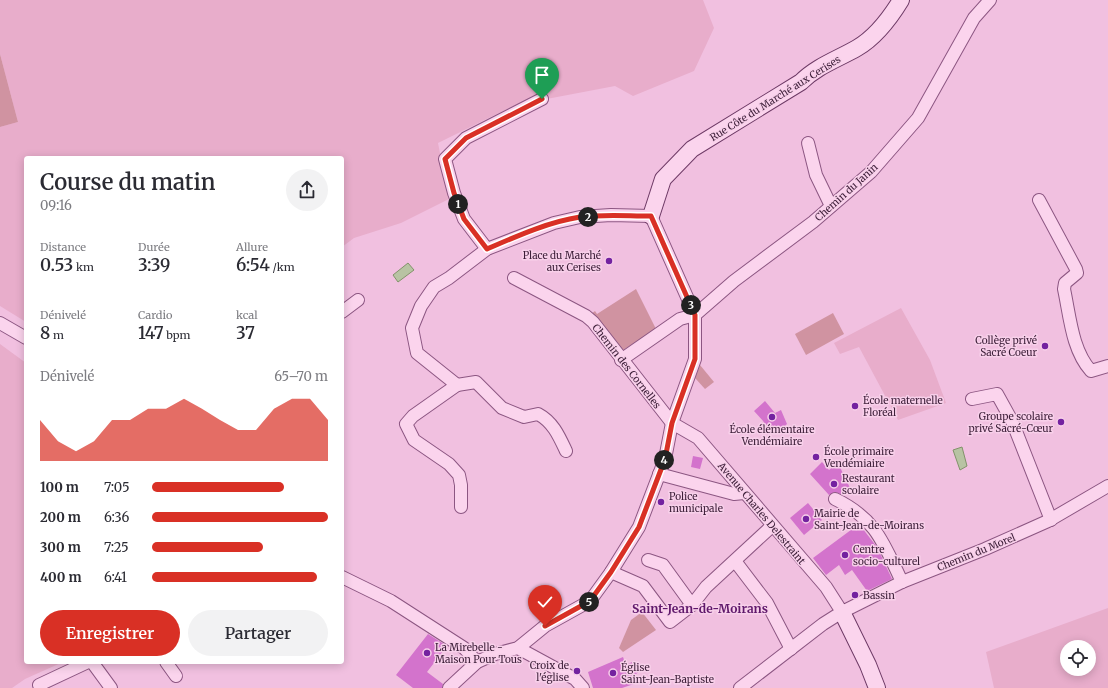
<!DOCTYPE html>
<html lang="fr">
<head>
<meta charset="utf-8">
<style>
  body { margin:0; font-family:Merriweather,serif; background:#f2f2f3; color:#2b2b33; height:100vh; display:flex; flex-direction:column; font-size:15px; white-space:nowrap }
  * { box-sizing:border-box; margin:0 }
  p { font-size:13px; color:#7c7c81 }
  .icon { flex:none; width:22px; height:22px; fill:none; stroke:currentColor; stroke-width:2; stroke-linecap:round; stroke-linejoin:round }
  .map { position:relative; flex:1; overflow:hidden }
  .details { position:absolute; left:24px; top:156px; width:320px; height:508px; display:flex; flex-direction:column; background:#fff; border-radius:4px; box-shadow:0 2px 10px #0003 }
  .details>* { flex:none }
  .controls { position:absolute; left:1060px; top:640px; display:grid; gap:8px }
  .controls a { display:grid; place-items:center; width:36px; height:36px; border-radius:50%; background:#fff; box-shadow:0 2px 10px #0003; font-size:20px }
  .pin { position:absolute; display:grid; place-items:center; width:34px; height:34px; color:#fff; margin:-41px -17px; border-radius:50% 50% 50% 0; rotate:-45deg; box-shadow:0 0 4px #0007 }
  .pin .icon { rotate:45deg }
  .km { position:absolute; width:20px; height:20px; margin:-10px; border-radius:50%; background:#222; color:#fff; font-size:11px; line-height:20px; text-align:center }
  .round { display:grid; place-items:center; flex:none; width:42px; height:42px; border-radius:21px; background:#f2f2f3 }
  .headline { display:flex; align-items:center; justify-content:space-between; height:68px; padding:0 16px }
  h1 { font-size:22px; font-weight:600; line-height:30px }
  .metrics { display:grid; grid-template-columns:repeat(3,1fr); gap:6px; height:68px; padding:4px 16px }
  .metrics div { display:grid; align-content:center }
  .metrics b { font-size:17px; font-weight:600 }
  .metrics small { font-size:11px; font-weight:400 }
  .metrics p { font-size:11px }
  .chart { height:112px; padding:8px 16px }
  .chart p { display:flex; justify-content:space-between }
  .chart svg { width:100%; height:72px; margin-top:4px; fill:#d93025; opacity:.7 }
  .cta { display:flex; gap:8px; margin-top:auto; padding:8px 16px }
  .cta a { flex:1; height:46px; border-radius:24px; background:#d93025; color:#fff; font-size:16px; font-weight:600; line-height:46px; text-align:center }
  .cta a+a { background:#f2f2f3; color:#2b2b33 }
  ul { padding:0 16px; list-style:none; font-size:13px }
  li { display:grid; grid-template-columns:64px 48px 1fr; align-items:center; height:30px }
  li i { height:10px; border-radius:5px; background:#d93025 }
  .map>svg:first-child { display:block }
  .farmland { fill:#e8adcb; fill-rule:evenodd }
  .green { fill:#d093a1 }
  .water { fill:#b8c3a3; stroke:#82926a }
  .building { fill:#d373cc }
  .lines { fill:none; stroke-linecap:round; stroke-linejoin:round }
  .street-casing { stroke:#8c5682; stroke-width:14 }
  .secondary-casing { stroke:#6e3a66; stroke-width:18 }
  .street { stroke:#fbd4ed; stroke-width:12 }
  .secondary { stroke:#fbd4ed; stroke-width:16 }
  .route-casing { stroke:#fff; stroke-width:8 }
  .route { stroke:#d93025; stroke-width:5 }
  .poi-dot { fill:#7322a0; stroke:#f8d0ea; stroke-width:1.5 }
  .labels { text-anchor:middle; stroke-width:3; stroke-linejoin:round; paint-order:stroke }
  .street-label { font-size:10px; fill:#3a1c36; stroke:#f8d0ea }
  .poi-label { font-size:10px; fill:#3a1c36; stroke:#f8d0ea; text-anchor:start }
  .quarter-label { font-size:12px; font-weight:bold; fill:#5f186b; stroke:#f8d0ea }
</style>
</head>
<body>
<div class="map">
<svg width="1108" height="688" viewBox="0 0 1108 688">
  <rect width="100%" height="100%" fill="#f1c0e0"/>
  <!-- farmland -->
  <g class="farmland">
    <path d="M0 0H703L714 28 694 71 633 96 615 86 515 105 438 143 449 199 401 223 354 238 342 247V158H26V322L0 306V127L18 122 0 54Z"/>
    <path d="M901 308 930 360 946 403 898 420 859 347 840 354 834 343Z"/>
    <path d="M0 344 26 363V662H63L25 679 12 688H0Z"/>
    <path d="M1108 608V688H994L986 652ZM1067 647H1089V669H1067Z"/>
  </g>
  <!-- green -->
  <g class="green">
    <path d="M0 54 18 122 0 127Z"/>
    <path d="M636 289 656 329 620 352 591 314 595 311 597 314Z"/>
    <path d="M833 313 844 334 806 355 795 334Z"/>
    <path d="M700 365 714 382 705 389 695 378Z"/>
    <path d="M642 612 656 630 623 652 619 648 631 620Z"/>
  </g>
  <!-- water -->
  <g class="water">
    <path d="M408 263 414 270 398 282 393 275Z"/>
    <path d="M962 447 967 466 960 470 953 450Z"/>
  </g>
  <!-- building -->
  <g class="building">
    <path d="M765 401 775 413 781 410 787 424 778 432 772 431 754 411Z"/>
    <path d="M693 456 703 458 700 469 691 467Z"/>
    <path d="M822 462 829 470 838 463 851 490 843 495 835 492 829 495 810 474Z"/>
    <path d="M808 503 822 520 804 535 790 518Z"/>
    <path d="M859 524 877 547 892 579 867 591 852 570 845 575 839 565 826 575 813 558Z"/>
    <path d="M428 634 447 646 427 672 443 684 442 688H413L396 675Z"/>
    <path d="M623 657 626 665 632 662 639 663 642 669 636 674 631 676 634 684 622 688H593L588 672Z"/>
  </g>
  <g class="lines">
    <!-- street casing -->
    <g class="street-casing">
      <g id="street">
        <path d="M808 143 816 175 831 206"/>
        <path d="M1039 200 1076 269 1077 273 1065 283 1064 289C1070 317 1072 350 1091 371L1108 366"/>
        <path d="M487 249 464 219 454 193 445 159 466 138 542 99"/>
        <path d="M514 278 586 316 593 322 672 423 698 438 826 587 842 612"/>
        <path d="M342 312 358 300"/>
        <path d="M0 323 26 338"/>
        <path d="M621 360 680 319 695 315 734 281 813 222 871 172 918 118 974 18 990 0"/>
        <path d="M457 385 476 382 502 408 524 417 538 414C553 422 559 436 566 451"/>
        <path d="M972 399 997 394 1012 421 1051 520"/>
        <path d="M659 474 734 494 744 493"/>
        <path d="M835 499C876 519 883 542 902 582"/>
        <path d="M648 560 663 565 692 605"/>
        <path d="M735 561 767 603 791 649"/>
        <path d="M611 572 643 586 670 622 692 605 706 587 772 526"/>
        <path d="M342 577 391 601 464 648 477 662"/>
        <path d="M518 648 575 679 583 688"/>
        <path d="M92 662 111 688"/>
        <path d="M166 662 176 676"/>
        <path d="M39 685 88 662"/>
        <path d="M449 688 477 662 495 654 518 648 545 626 590 601 611 572 639 527 665 459 672 423 695 359V315L651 216 611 215 580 217 554 223 487 249 449 278 434 287 421 306 412 328 417 353 457 385 413 416 406 424 414 440 449 464 459 475 461 485V507"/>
        <path d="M740 688 823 624 842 612 902 582 985 549 1048 521 1108 486"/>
      </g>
    </g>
    <!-- secondary casing -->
    <g class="secondary-casing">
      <g id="secondary">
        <path d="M651 216 663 179 692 149 801 82C817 66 838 59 857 48 876 37 890 18 901 0"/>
        <path d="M842 612 868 665 877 688"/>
      </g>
    </g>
    <!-- street -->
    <use href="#street" class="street"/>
    <!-- secondary -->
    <use href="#secondary" class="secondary"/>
  </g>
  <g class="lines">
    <!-- route casing -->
    <g class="route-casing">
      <path id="route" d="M542 99 466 138 445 159 454 193 464 219 487 249C517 236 548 222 580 217 604 214 627 216 651 216L695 315V359L672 423 665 459 639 527 611 572 590 601 545 626"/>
    </g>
    <!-- route -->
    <use href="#route" class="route"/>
  </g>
  <!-- markers -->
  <g class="poi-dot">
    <circle cx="609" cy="261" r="4"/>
    <circle cx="1045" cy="346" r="4"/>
    <circle cx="855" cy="406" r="4"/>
    <circle cx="772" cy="417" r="4"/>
    <circle cx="1061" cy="422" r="4"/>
    <circle cx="816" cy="457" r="4"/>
    <circle cx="834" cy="484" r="4"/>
    <circle cx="661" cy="502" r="4"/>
    <circle cx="806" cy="519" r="4"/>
    <circle cx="845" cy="555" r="4"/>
    <circle cx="855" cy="595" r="4"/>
    <circle cx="427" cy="653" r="4"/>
    <circle cx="577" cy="671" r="4"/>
    <circle cx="613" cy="673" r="4"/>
  </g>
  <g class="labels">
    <!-- street labels -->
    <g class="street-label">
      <text transform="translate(775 98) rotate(-32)" y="4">Rue Côte du Marché aux Cerises</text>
      <text transform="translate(846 192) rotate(-42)" y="4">Chemin du Janin</text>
      <text transform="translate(627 366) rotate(52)" y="4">Chemin des Cornelles</text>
      <text transform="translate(762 513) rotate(50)" y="4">Avenue Charles Delestraint</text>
      <text transform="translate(976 552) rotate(-22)" y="4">Chemin du Morel</text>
    </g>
    <!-- poi labels -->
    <g class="poi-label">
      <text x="601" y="259" text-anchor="end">Place du Marché<tspan x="601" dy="12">aux Cerises</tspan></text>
      <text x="1037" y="344" text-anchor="end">Collège privé<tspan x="1037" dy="12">Sacré Coeur</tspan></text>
      <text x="863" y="404">École maternelle<tspan x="863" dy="12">Floréal</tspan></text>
      <text x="1053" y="420" text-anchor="end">Groupe scolaire<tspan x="1053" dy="12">privé Sacré-Cœur</tspan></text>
      <text x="772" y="433" text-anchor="middle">École élémentaire<tspan x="772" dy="12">Vendémiaire</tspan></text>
      <text x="824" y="455">École primaire<tspan x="824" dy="12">Vendémiaire</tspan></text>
      <text x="842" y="482">Restaurant<tspan x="842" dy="12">scolaire</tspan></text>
      <text x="669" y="500">Police<tspan x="669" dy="12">municipale</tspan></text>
      <text x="814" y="517">Mairie de<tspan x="814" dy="12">Saint-Jean-de-Moirans</tspan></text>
      <text x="853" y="553">Centre<tspan x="853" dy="12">socio-culturel</tspan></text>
      <text x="863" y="599">Bassin</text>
      <text x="435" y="651">La Mirebelle -<tspan x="435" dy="12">Maison Pour Tous</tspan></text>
      <text x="569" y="669" text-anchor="end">Croix de<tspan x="569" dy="12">l'église</tspan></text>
      <text x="621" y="671">Église<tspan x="621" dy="12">Saint-Jean-Baptiste</tspan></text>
    </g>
    <!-- quarter labels -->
    <g class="quarter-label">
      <text x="700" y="613">Saint-Jean-de-Moirans</text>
    </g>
  </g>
</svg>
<div class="controls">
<a><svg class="icon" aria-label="locate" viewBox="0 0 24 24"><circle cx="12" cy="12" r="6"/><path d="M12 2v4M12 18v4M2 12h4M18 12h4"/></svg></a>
</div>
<div class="pin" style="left:542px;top:99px;background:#1e9e55"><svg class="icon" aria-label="arrive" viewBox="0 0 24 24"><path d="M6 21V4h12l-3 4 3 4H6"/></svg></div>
<div class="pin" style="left:545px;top:626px;background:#d93025"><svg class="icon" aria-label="check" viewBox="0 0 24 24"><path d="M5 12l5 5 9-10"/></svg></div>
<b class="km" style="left:458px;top:204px">1</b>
<b class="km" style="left:588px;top:217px">2</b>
<b class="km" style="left:691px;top:305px">3</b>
<b class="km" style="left:664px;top:460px">4</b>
<b class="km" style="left:589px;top:602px">5</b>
<section class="details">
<div class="headline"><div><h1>Course du matin</h1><p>09:16</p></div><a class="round"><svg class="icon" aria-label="share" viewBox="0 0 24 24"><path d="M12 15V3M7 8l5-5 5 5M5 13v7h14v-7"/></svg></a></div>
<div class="metrics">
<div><p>Distance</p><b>0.53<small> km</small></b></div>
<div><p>Durée</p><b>3:39</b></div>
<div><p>Allure</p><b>6:54<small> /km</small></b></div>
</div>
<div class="metrics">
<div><p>Dénivelé</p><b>8<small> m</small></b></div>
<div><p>Cardio</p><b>147<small> bpm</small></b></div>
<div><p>kcal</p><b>37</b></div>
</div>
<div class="chart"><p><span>Dénivelé</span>65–70 m</p>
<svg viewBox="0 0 160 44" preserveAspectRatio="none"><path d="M0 44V19L10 32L20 38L30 32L40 19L50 19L60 12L70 12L80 6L90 12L100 19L110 25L120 25L130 12L140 6L150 6L160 19V44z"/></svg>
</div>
<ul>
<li><b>100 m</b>7:05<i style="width:75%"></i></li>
<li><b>200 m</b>6:36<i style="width:100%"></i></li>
<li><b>300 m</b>7:25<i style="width:63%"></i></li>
<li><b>400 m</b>6:41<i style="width:94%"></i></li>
</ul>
<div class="cta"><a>Enregistrer</a><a>Partager</a></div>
</section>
</div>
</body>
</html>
